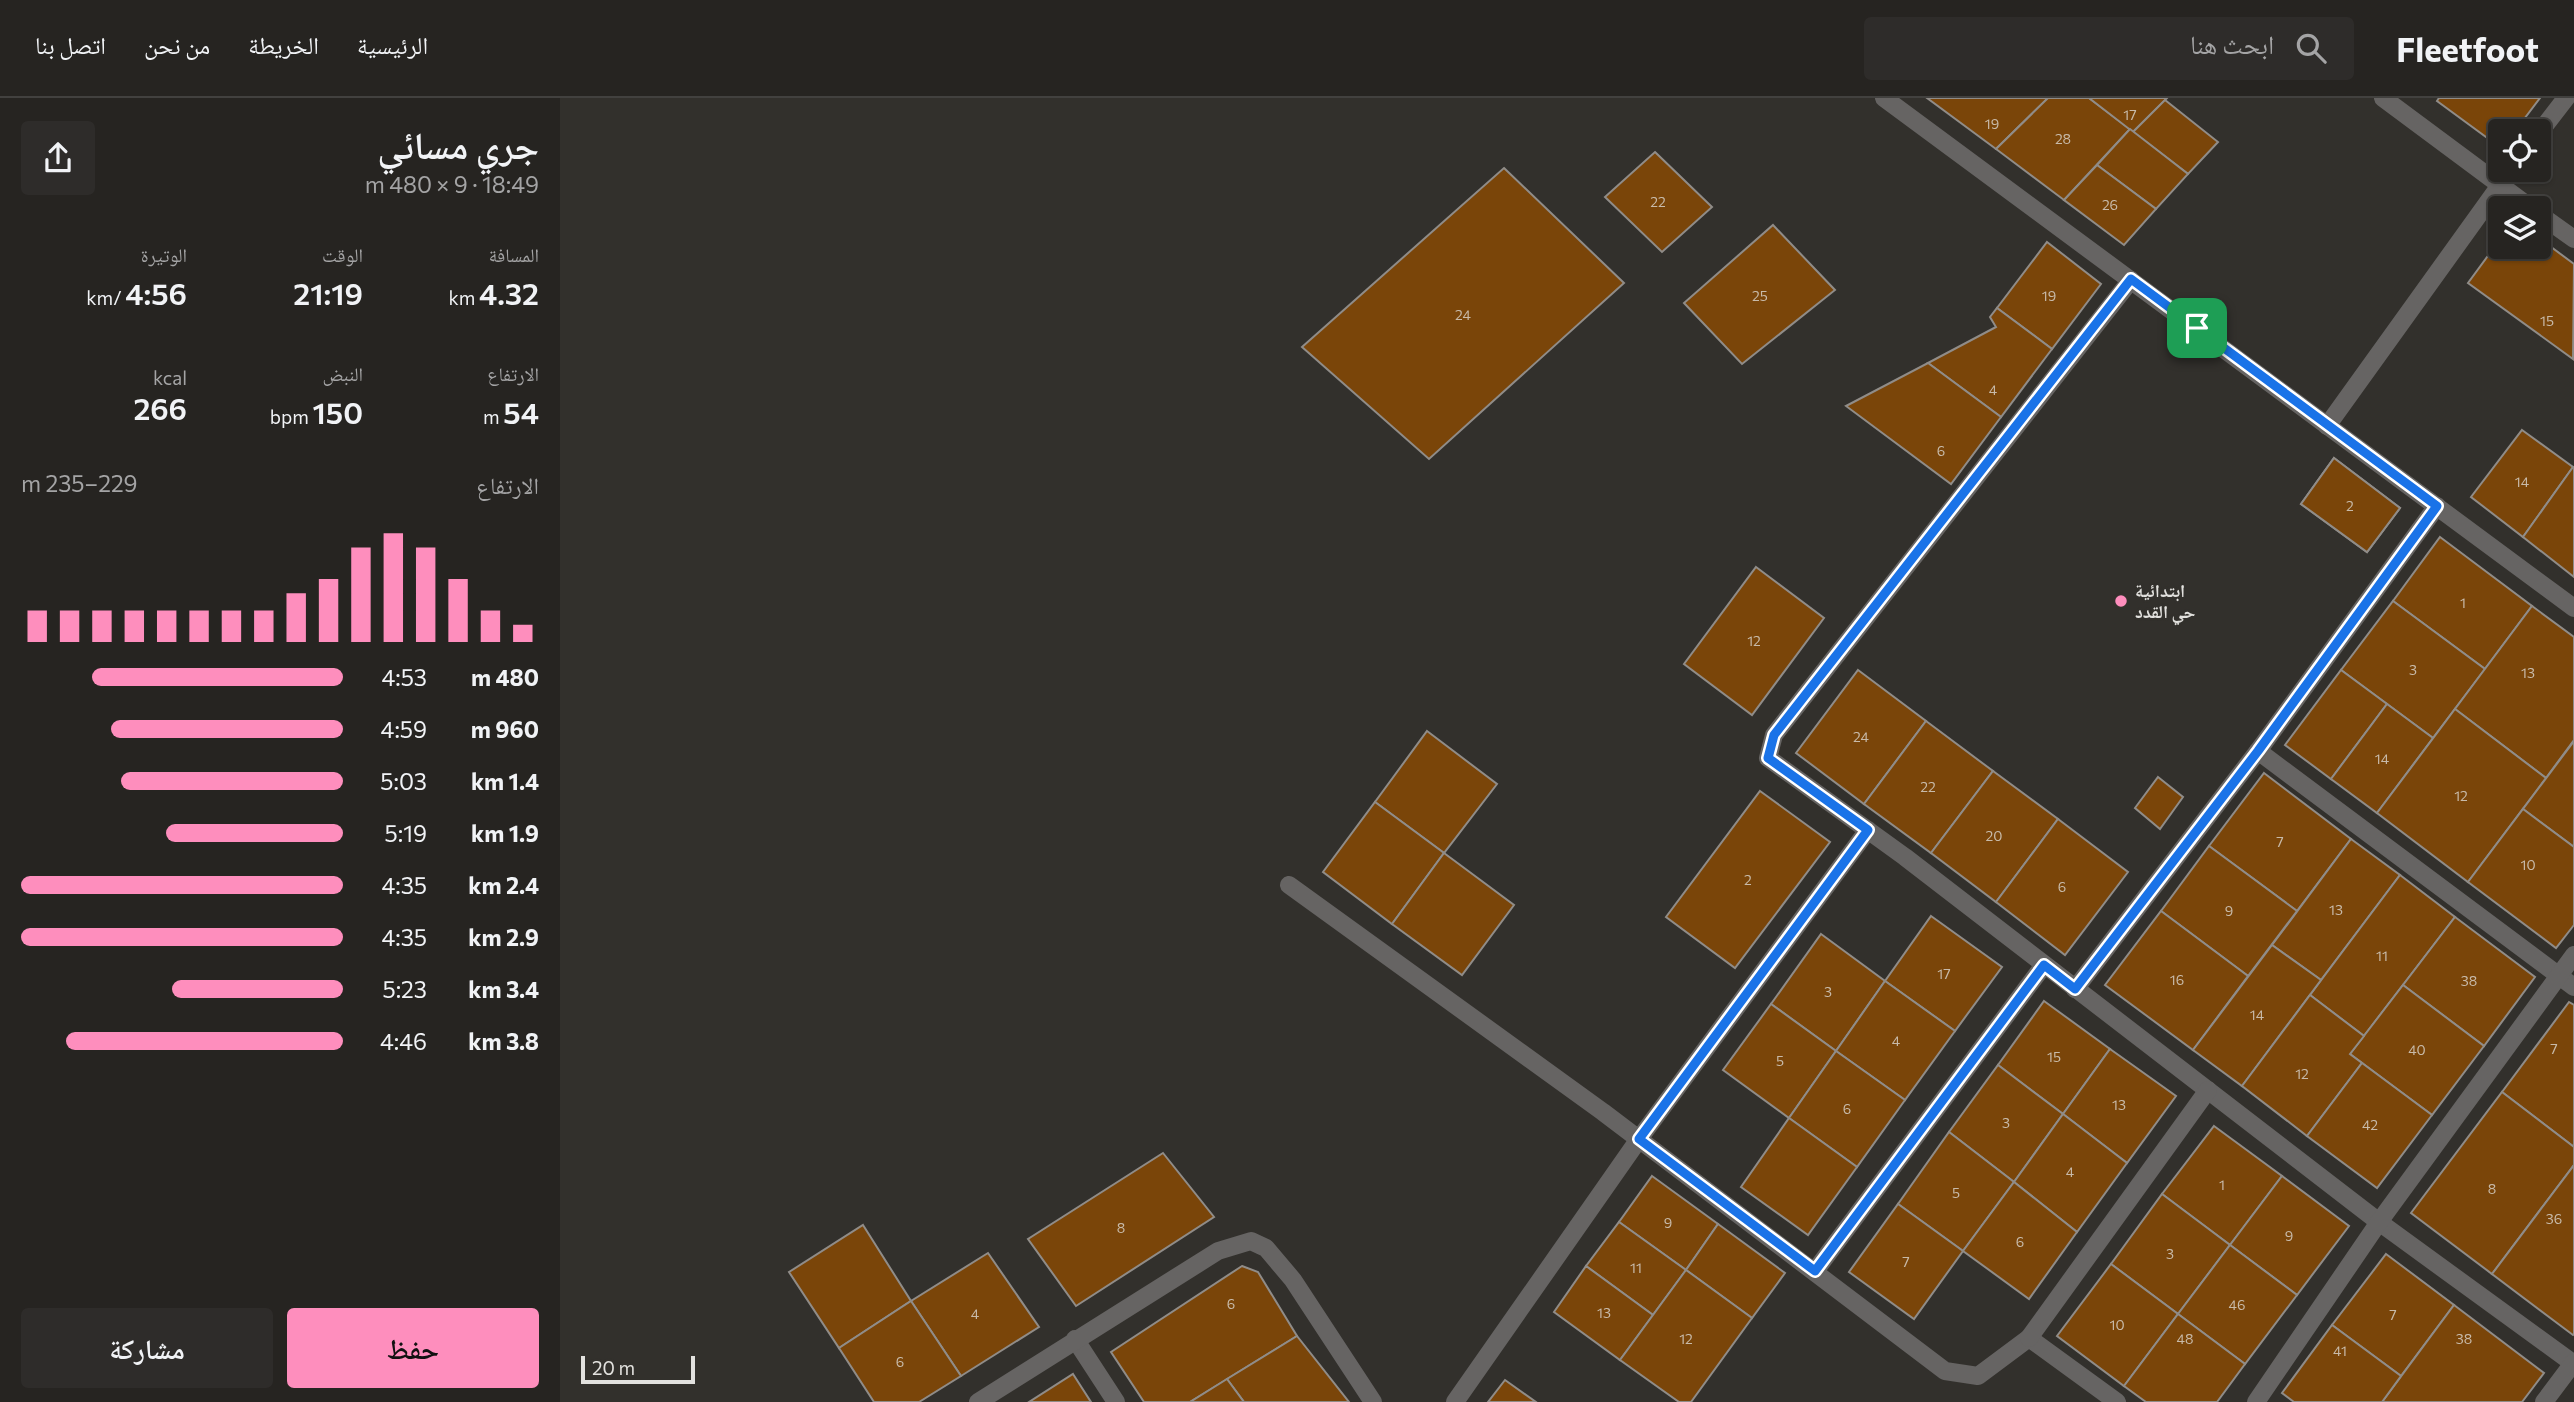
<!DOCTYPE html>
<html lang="ar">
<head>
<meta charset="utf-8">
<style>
  body { margin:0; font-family:Commissioner,"Noto Naskh Arabic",sans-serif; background:#2e2c2a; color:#f1f3f6; direction:rtl; height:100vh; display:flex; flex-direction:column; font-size:26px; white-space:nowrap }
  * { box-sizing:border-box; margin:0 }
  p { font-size:23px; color:#a4a4a5 }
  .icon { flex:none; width:38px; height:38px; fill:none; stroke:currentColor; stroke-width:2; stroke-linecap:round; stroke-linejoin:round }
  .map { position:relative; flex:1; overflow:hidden; direction:ltr }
  .panel { display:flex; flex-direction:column; background:#262421; width:560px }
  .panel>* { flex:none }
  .tools { position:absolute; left:1928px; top:21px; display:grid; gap:14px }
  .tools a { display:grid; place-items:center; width:63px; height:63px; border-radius:7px; background:#262421; box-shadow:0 2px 5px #0004,0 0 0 2px #42413f; font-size:35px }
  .scale { position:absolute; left:21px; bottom:18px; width:114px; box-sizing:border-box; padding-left:7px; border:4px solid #e2e1de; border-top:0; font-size:19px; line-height:24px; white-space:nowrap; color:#e2e1de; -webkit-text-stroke:5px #32302c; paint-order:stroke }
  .pin { position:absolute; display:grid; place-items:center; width:60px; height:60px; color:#fff; margin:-30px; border-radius:14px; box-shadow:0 4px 10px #0006 }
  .round { display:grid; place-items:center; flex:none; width:74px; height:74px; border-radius:7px; background:#2e2c2a }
  .overview { display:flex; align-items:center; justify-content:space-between; height:119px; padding:0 21px }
  h1 { font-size:38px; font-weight:600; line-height:52px }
  .stats { display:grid; grid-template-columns:repeat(3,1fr); gap:10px; height:119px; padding:7px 21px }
  .stats div { display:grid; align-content:center }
  .stats b { font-size:30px; font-weight:600 }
  .stats small { font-size:19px; font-weight:400 }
  .stats p { font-size:19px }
  .chart { height:196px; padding:14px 21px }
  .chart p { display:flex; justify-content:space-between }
  .chart svg { width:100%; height:126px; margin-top:7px; stroke:#fe8ebd; stroke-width:6 }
  .button { display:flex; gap:14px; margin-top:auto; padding:14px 21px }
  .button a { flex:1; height:80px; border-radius:7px; background:#fe8ebd; color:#111; font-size:28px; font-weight:600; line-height:80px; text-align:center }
  .button a+a { background:#2e2c2a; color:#f1f3f6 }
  ul { padding:0 21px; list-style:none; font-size:23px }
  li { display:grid; grid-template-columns:112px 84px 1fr; align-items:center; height:52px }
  li i { height:18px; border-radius:9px; background:#fe8ebd }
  header { display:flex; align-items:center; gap:42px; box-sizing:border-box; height:98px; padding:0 35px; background:#262421; border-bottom:2px solid #42413f }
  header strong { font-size:33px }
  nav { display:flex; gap:38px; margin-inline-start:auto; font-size:24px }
  .search { width:490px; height:63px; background:#2e2c2a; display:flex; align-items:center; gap:18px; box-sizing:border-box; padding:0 24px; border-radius:7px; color:#a4a4a5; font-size:26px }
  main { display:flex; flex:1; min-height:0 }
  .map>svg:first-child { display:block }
  .building { fill:#7a4509; stroke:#908c88; stroke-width:2 }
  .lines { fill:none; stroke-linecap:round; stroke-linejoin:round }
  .street { stroke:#666463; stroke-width:18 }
  .route-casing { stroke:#fff; stroke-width:14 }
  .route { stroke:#1a73e8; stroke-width:9 }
  .poi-dot { fill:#fe8ebd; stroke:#32302c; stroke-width:2.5 }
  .labels { text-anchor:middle; stroke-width:5; stroke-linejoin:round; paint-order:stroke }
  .number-label { font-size:14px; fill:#c8baa9 }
  .poi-label { font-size:18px; font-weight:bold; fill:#e2e1de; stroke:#32302c; text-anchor:start }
</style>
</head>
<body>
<header>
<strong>Fleetfoot</strong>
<div class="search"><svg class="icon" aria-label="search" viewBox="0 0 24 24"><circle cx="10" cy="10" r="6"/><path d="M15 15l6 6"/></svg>ابحث هنا</div>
<nav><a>الرئيسية</a><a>الخريطة</a><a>من نحن</a><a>اتصل بنا</a></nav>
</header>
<main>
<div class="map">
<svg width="2014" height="1304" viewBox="0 0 2014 1304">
  <rect width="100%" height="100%" fill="#32302c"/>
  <!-- building -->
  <g class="building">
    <path d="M1367 0H1488L1436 51Z"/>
    <path d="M1488 0H1529L1570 31 1504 102 1436 51Z"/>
    <path d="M1529 0H1607L1573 34Z"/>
    <path d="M1879 0H1980L1955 33H1941V50L1877 3Z"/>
    <path d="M1605 2 1658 44 1628 76 1573 34Z"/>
    <path d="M1570 31 1628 76 1596 111 1537 67Z"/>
    <path d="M1095 54 1152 109 1102 154 1045 99Z"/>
    <path d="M1537 67 1596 111 1564 147 1504 102Z"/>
    <path d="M944 70 1064 185 869 361 742 249Z"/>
    <path d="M1213 127 1275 192 1182 266 1124 205Z"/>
    <path d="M1941 140V149H1979V140L2014 166 2013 261 1908 185Z"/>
    <path d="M1487 144 1541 186 1492 251 1437 210Z"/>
    <path d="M1437 210 1492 251 1441 319 1368 265 1436 229 1430 219Z"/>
    <path d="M1368 265 1441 319 1391 386 1286 308Z"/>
    <path d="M1962 332 2013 369 1963 439 1911 399Z"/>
    <path d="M1774 360 1840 410 1807 454 1741 406Z"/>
    <path d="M1774 360 1840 410 1807 454 1741 406Z"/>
    <path d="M2013 369 2014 370V479L1963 439Z"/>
    <path d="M1880 439 1972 508 1925 571 1833 503Z"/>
    <path d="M1196 469 1264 520 1192 617 1124 566Z"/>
    <path d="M1833 503 1925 571 1873 640 1781 572Z"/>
    <path d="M1972 508 2014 539V642L1986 680 1895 611Z"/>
    <path d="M1298 572 1366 623 1304 706 1236 655Z"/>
    <path d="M1781 572 1827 606 1771 681 1725 647Z"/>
    <path d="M1827 606 1873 640 1817 715 1771 681Z"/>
    <path d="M1895 611 1986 680 1908 784 1817 715Z"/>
    <path d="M1366 623 1433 673 1371 755 1304 706Z"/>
    <path d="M867 633 937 686 884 755 815 704Z"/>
    <path d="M2014 643V749L1963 711Z"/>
    <path d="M1433 673 1498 721 1436 804 1371 755Z"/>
    <path d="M1704 675 1791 741 1737 813 1649 748Z"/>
    <path d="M1598 679 1623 699 1600 731 1575 710Z"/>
    <path d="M1200 693 1270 744 1175 870 1106 819Z"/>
    <path d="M815 704 884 755 832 826 763 774Z"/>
    <path d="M1963 711 2014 749V827L1996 850 1908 784Z"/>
    <path d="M1498 721 1568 774 1505 857 1436 804Z"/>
    <path d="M1791 741 1840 777 1761 882 1712 847Z"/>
    <path d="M1649 748 1737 813 1688 878 1601 813Z"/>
    <path d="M884 755 954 807 902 877 832 826Z"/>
    <path d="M1840 777 1895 819 1804 938 1750 897Z"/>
    <path d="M1601 813 1688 878 1633 952 1545 887Z"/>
    <path d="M1371 818 1442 869 1395 933 1325 883Z"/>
    <path d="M1895 819 1975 879 1924 948 1843 887Z"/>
    <path d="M1261 836 1325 883 1276 953 1211 906Z"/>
    <path d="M1712 847 1761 882 1682 988 1633 952Z"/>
    <path d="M1325 883 1395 933 1345 1002 1276 953Z"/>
    <path d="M1843 887 1924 948 1872 1017 1790 956Z"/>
    <path d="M1750 897 1804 938 1790 956 1802 965 1747 1038 1682 988Z"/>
    <path d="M1484 903 1550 951 1503 1016 1438 967Z"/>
    <path d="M2009 904 2014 907V1049L1942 994Z"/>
    <path d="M1211 906 1276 953 1229 1020 1163 972Z"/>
    <path d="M1550 951 1616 998 1567 1065 1503 1016Z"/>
    <path d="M1276 953 1345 1002 1297 1069 1229 1020Z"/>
    <path d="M1802 965 1872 1017 1817 1090 1747 1038Z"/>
    <path d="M1438 967 1503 1016 1454 1084 1389 1034Z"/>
    <path d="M1942 994 2014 1049V1067L1932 1176 1851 1115Z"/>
    <path d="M1503 1016 1567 1065 1517 1134 1454 1084Z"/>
    <path d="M1229 1020 1297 1069 1248 1137 1181 1089Z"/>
    <path d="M1654 1028 1722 1078 1670 1147 1602 1096Z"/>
    <path d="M1389 1034 1454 1084 1403 1153 1338 1106Z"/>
    <path d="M603 1055 654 1119 516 1208 468 1141Z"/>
    <path d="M2014 1067V1236L2013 1237 1932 1176Z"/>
    <path d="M1092 1078 1158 1126 1126 1172 1059 1124Z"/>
    <path d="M1722 1078 1789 1128 1737 1197 1670 1147Z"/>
    <path d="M1454 1084 1517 1134 1469 1201 1403 1153Z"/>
    <path d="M1602 1096 1670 1147 1618 1216 1551 1166Z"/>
    <path d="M1338 1106 1403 1153 1354 1221 1289 1174Z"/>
    <path d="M1059 1124 1126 1172 1093 1217 1026 1168Z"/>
    <path d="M1158 1126 1225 1175 1192 1220 1126 1172Z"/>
    <path d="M303 1127 351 1203 279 1250 229 1174Z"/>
    <path d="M1670 1147 1737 1197 1685 1266 1618 1216Z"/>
    <path d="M428 1155 479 1229 401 1278 351 1203Z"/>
    <path d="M1826 1156 1894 1207 1841 1278 1772 1227Z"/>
    <path d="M1551 1166 1618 1216 1564 1288 1497 1238Z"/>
    <path d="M682 1168 698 1174 737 1238 630 1304H584L551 1254Z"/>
    <path d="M1026 1168 1093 1217 1060 1262 994 1214Z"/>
    <path d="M1126 1172 1192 1220 1131 1304H1119L1060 1262Z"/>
    <path d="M351 1203 401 1278 359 1304H314L279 1250Z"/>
    <path d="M1894 1207 1984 1275 1962 1304H1822Z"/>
    <path d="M1618 1216 1685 1266 1657 1304H1586L1564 1288Z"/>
    <path d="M1772 1227 1841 1278 1822 1304H1734L1722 1295Z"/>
    <path d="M737 1238 789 1304H684L667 1281Z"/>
    <path d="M513 1276 531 1304H469Z"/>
    <path d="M667 1281 684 1304H630Z"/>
    <path d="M945 1282 976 1304H928Z"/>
  </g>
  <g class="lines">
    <!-- street -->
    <g class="street">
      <path d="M1324 0 2014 510"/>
      <path d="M1823 0 1971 110"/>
      <path d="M1979 35 2006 0"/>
      <path d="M1979 116 2014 141"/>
      <path d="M1571 182 1214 637 1208 660 1345 759 1819 1124 2014 1266"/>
      <path d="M1767 328 1951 72"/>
      <path d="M1698 653 2014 889"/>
      <path d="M729 787 1043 1014 1385 1273 1418 1278 1469 1240 1557 1304"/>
      <path d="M1515 891 1698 653 1877 408"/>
      <path d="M1255 1173 1484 867"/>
      <path d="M1469 1240 1648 992"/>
      <path d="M515 1241 556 1304"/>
      <path d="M418 1304 658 1153 691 1143 706 1150 733 1182 813 1304"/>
      <path d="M895 1304 1079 1041 1308 732"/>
      <path d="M1696 1304 1819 1124 2014 857"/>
      <path d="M1984 1304 2014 1264"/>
    </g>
  </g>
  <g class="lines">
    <!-- route casing -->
    <g class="route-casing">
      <path id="route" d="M1571 181 1877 408 1698 653 1515 891 1484 867 1255 1173 1079 1041 1308 732 1208 660 1214 637Z"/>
    </g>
    <!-- route -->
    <use href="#route" class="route"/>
  </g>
  <!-- markers -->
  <circle class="poi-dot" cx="1561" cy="503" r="7"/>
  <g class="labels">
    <!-- number labels -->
    <g class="number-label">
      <text x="1570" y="22">17</text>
      <text x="1432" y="31">19</text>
      <text x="1503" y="46">28</text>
      <text x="1098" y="109">22</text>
      <text x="1550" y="112">26</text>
      <text x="1200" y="203">25</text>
      <text x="1489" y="203">19</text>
      <text x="903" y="222">24</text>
      <text x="1987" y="228">15</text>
      <text x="1433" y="297">4</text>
      <text x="1381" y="358">6</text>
      <text x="1962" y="389">14</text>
      <text x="1790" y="413">2</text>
      <text x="1903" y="510">1</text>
      <text x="1194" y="548">12</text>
      <text x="1853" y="577">3</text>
      <text x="1968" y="580">13</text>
      <text x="1301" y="644">24</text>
      <text x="1822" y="666">14</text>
      <text x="1368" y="694">22</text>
      <text x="1901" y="703">12</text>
      <text x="1434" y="743">20</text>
      <text x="1720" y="749">7</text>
      <text x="1968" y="772">10</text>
      <text x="1188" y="787">2</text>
      <text x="1502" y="794">6</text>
      <text x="1776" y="817">13</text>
      <text x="1669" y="818">9</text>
      <text x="1822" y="863">11</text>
      <text x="1384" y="881">17</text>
      <text x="1617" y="887">16</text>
      <text x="1909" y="888">38</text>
      <text x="1268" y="899">3</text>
      <text x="1697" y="922">14</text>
      <text x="1336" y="948">4</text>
      <text x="1994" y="956">7</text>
      <text x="1857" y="957">40</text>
      <text x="1494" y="964">15</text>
      <text x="1220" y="968">5</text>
      <text x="1742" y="981">12</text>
      <text x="1559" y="1012">13</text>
      <text x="1287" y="1016">6</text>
      <text x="1446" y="1030">3</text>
      <text x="1810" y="1032">42</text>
      <text x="1510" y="1079">4</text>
      <text x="1662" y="1092">1</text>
      <text x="1932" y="1096">8</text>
      <text x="1396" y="1100">5</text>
      <text x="1994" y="1126">36</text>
      <text x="1108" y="1130">9</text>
      <text x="561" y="1135">8</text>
      <text x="1729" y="1143">9</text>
      <text x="1460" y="1149">6</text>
      <text x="1610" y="1161">3</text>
      <text x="1346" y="1169">7</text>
      <text x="1076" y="1175">11</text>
      <text x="671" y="1211">6</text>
      <text x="1677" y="1212">46</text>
      <text x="1044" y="1220">13</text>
      <text x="415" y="1221">4</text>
      <text x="1833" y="1222">7</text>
      <text x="1557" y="1232">10</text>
      <text x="1126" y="1246">12</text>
      <text x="1625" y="1246">48</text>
      <text x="1904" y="1246">38</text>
      <text x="1780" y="1258">41</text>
      <text x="340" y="1269">6</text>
    </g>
    <!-- poi labels -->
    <g class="poi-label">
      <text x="1575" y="499">ابتدائية<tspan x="1575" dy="21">حي القدد</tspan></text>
    </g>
  </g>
</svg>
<div class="tools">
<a><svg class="icon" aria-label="locate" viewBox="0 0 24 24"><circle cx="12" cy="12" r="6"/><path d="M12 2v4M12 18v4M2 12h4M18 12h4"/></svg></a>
<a><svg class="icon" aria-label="layers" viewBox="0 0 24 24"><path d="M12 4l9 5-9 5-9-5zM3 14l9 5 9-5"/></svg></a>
</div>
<div class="scale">20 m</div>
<div class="pin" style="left:1637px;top:230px;background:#1e9e55"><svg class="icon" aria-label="arrive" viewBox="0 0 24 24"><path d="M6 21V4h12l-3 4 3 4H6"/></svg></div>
</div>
<section class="panel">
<div class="overview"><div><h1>جري مسائي</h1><p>18:49 · 9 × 480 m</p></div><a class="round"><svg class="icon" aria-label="share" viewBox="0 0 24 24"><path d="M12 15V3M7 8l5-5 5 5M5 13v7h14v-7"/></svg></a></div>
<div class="stats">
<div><p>المسافة</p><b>4.32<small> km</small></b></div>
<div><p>الوقت</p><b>21:19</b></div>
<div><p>الوتيرة</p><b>4:56<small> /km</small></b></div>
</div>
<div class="stats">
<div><p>الارتفاع</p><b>54<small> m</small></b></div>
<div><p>النبض</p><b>150<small> bpm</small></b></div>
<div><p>kcal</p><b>266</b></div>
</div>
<div class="chart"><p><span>الارتفاع</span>229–235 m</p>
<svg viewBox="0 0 160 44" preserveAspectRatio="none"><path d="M5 44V33M15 44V33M25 44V33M35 44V33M45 44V33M55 44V33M65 44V33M75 44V33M85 44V27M95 44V22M105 44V11M115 44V6M125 44V11M135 44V22M145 44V33M155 44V38"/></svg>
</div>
<ul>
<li><b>480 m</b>4:53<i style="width:78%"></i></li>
<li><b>960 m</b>4:59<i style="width:72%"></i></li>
<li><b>1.4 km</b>5:03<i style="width:69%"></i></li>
<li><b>1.9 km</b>5:19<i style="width:55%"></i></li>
<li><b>2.4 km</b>4:35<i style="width:100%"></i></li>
<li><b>2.9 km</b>4:35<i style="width:100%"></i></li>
<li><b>3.4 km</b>5:23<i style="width:53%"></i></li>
<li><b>3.8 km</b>4:46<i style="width:86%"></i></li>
</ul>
<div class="button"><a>حفظ</a><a>مشاركة</a></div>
</section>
</main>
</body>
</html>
